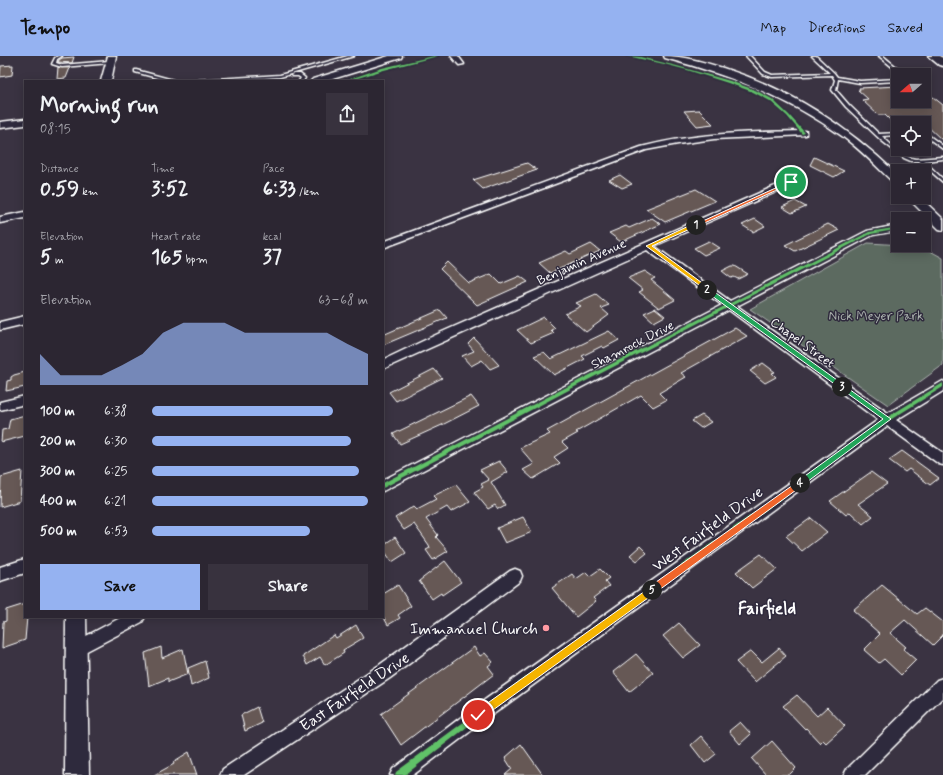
<!DOCTYPE html>
<html lang="en">
<head>
<meta charset="utf-8">
<style>
  body { margin:0; font-family:Mynerve,sans-serif; background:#38323e; color:#f1f3f6; height:100vh; display:flex; flex-direction:column; font-size:15px; white-space:nowrap }
  * { box-sizing:border-box; margin:0 }
  p { font-size:13px; color:#a6a5ac }
  .icon { flex:none; width:22px; height:22px; fill:none; stroke:currentColor; stroke-width:2; stroke-linecap:round; stroke-linejoin:round }
  .map { position:relative; flex:1; overflow:hidden }
  .details { position:absolute; left:24px; top:24px; width:360px; height:538px; display:flex; flex-direction:column; background:#2c2632; border-radius:0px; box-shadow:0 2px 10px #0003,0 0 0 1px #48434d }
  .details>* { flex:none }
  .needle { width:26px; rotate:250deg }
  .fabs { position:absolute; left:891px; top:12px; display:grid; gap:8px }
  .fabs a { display:grid; place-items:center; width:40px; height:40px; border-radius:0px; background:#2c2632; box-shadow:0 2px 10px #0003,0 0 0 1px #48434d; font-size:20px }
  .pin { position:absolute; display:grid; place-items:center; width:34px; height:34px; color:#fff; margin:-17px; border:2px solid #fff; border-radius:50%; box-shadow:0 1px 4px #0007 }
  .km { position:absolute; width:20px; height:20px; margin:-10px; border-radius:50%; background:#222; color:#fff; font-size:11px; line-height:20px; text-align:center }
  .round { display:grid; place-items:center; flex:none; width:42px; height:42px; border-radius:0px; background:#38323e }
  .head { display:flex; align-items:center; justify-content:space-between; height:68px; padding:0 16px }
  h1 { font-size:22px; font-weight:700; line-height:30px }
  .metrics { display:grid; grid-template-columns:repeat(3,1fr); gap:6px; height:68px; padding:4px 16px }
  .metrics div { display:grid; align-content:center }
  .metrics b { font-size:20px; font-weight:700 }
  .metrics small { font-size:11px; font-weight:400 }
  .metrics p { font-size:11px }
  .chart { height:112px; padding:8px 16px }
  .chart p { display:flex; justify-content:space-between }
  .chart svg { width:100%; height:72px; margin-top:4px; fill:#95b2f1; opacity:.7 }
  .cta { display:flex; gap:8px; margin-top:auto; padding:8px 16px }
  .cta a { flex:1; height:46px; border-radius:0px; background:#95b2f1; color:#111; font-size:16px; font-weight:700; line-height:46px; text-align:center }
  .cta a+a { background:#38323e; color:#f1f3f6 }
  ul { padding:0 16px; list-style:none; font-size:13px }
  li { display:grid; grid-template-columns:64px 48px 1fr; align-items:center; height:30px }
  li i { height:10px; border-radius:5px; background:#95b2f1 }
  header { display:flex; align-items:center; gap:24px; box-sizing:border-box; height:56px; padding:0 20px; background:#95b2f1; color:#111 }
  header strong { font-size:19px }
  nav { display:flex; gap:22px; margin-inline-start:auto; font-size:14px }
  .map>svg:first-child { display:block }
  .green { fill:#5b6a60; stroke:#adb4b0 }
  .building { fill:#665955; stroke:#fff }
  .lines { fill:none; stroke-linecap:round; stroke-linejoin:round }
  .lane-casing { stroke:#fff; stroke-width:3 }
  .street-casing { stroke:#fff; stroke-width:3 }
  .secondary-casing { stroke:#fff; stroke-width:3 }
  .primary-casing { stroke:#fff; stroke-width:3 }
  .lane { fill:#2f2a3d; fill-rule:evenodd }
  .street { fill:#2f2a3d; fill-rule:evenodd }
  .secondary { fill:#2f2a3d; fill-rule:evenodd }
  .primary { fill:#2f2a3d; fill-rule:evenodd }
  .cycleway-casing { stroke:#2f2a3d; stroke-width:3 }
  .cycleway { fill:#61c268; fill-rule:evenodd }
  .split-1 { fill:#f0652b; stroke:#fff }
  .split-2 { fill:#f5b400; stroke:#fff }
  .split-3 { fill:#22a559; stroke:#fff }
  .split-4 { fill:#22a559; stroke:#fff }
  .split-5 { fill:#f0652b; stroke:#fff }
  .split-6 { fill:#f5b400; stroke:#fff }
  .poi-dot { fill:#ff9aa2; stroke:#2f2a3d; stroke-width:1.5 }
  .labels { text-anchor:middle; stroke-width:3; stroke-linejoin:round; paint-order:stroke }
  .street-label { font-size:13px; fill:#fff; stroke:#2f2a3d }
  .park-label { font-size:13px; fill:#adb4b0; stroke:#2f2a3d }
  .near-street-label { font-size:16px; fill:#fff; stroke:#2f2a3d }
  .near-poi-label { font-size:16px; fill:#fff; stroke:#2f2a3d; text-anchor:end }
  .near-neighbourhood-label { font-size:17px; font-weight:bold; fill:#fff; stroke:#2f2a3d }
</style>
</head>
<body>
<header>
<strong>Tempo</strong>
<nav><a>Map</a><a>Directions</a><a>Saved</a></nav>
</header>
<div class="map">
<svg width="943" height="719" viewBox="0 0 943 719">
  <rect width="100%" height="100%" fill="#3a3342"/>
  <filter id="ink" filterUnits="userSpaceOnUse"><feTurbulence type="fractalNoise" baseFrequency=".025" numOctaves="2"/><feDisplacementMap in="SourceGraphic" scale="8" xChannelSelector="R" yChannelSelector="G"/><feConvolveMatrix kernelMatrix="1 2 1 2 8 2 1 2 1" color-interpolation-filters="sRGB"/></filter>
  <g filter="url(#ink)">
    <!-- green -->
    <path class="green" d="M868 187 921 190 943 202V309L888 349 750 253Z"/>
    <!-- building -->
    <g class="building">
      <path d="M74 1 72 7 58 6 59 4 62 2Z"/>
      <path d="M13 9 12 19 0 21 1 10Z"/>
      <path d="M58 11 70 12 66 22 57 23Z"/>
      <path d="M898 30V45H924V39L933 41 943 49V85L924 67H893L885 59H878L862 44 868 43 858 34H860L859 32Z"/>
      <path d="M699 54 713 68 697 70 684 55Z"/>
      <path d="M814 101 844 115 834 121 810 109Z"/>
      <path d="M527 107 537 114 483 133 473 124Z"/>
      <path d="M620 119 632 128 622 132 609 124Z"/>
      <path d="M696 133 715 145 665 166 646 153Z"/>
      <path d="M795 145 806 151 792 157 782 151Z"/>
      <path d="M652 162 661 168 621 186 609 177 626 170 629 172Z"/>
      <path d="M755 163 765 170 753 176 742 169Z"/>
      <path d="M828 168 839 174 795 195 785 189Z"/>
      <path d="M709 185 720 192 704 199 694 192Z"/>
      <path d="M591 188 600 195 557 214 550 217 539 207 566 195 570 198Z"/>
      <path d="M447 206 469 227 491 218 501 228 520 220 528 226 477 249 440 213Z"/>
      <path d="M732 210H735L748 218 738 223 734 221 731 222 722 215Z"/>
      <path d="M645 215 655 222 651 224 675 244 659 252 639 236 643 234 628 222Z"/>
      <path d="M596 238 609 249 601 252 609 259 586 276 565 258 581 250 576 247Z"/>
      <path d="M655 252 665 260 654 266 644 257Z"/>
      <path d="M440 254 447 262 383 289V279Z"/>
      <path d="M544 261 555 272 551 274 554 277 531 287 517 274Z"/>
      <path d="M735 272 747 280 681 317 686 321 659 337 666 344 653 351 641 339 576 376 578 377 562 386 568 392 554 401 560 407 533 423 523 414 534 408 520 392 550 378 547 375Z"/>
      <path d="M609 275 619 284 604 292 602 290 582 300 585 303 554 319 534 300 544 296 551 303Z"/>
      <path d="M474 282 488 297 499 309 490 313 482 304 471 310 462 300 474 295 468 288Z"/>
      <path d="M763 307 775 316 772 317 776 321 765 327 750 315Z"/>
      <path d="M434 313 442 322 396 345 389 336Z"/>
      <path d="M25 316V331L6 335 7 325 11 324V321L14 319Z"/>
      <path d="M471 340 479 350 442 369 400 388 393 378Z"/>
      <path d="M25 359V380L1 386 2 374 8 373 10 363Z"/>
      <path d="M702 359 711 366 701 372 692 365Z"/>
      <path d="M902 395 939 422 930 429 909 413 905 416 889 404Z"/>
      <path d="M499 405 508 416 491 426 505 449 498 453 495 449 488 453 474 436 483 431 481 428 489 424 480 414Z"/>
      <path d="M22 415 20 445 0 451 1 421Z"/>
      <path d="M871 416 887 428 858 448 873 460 863 468 850 456 846 459 830 445Z"/>
      <path d="M456 429 470 446 451 456 447 451 426 463 438 479 436 481 448 495 433 504 426 494 430 492 429 489 414 468 404 474 395 462 414 450 417 453 436 443 433 440Z"/>
      <path d="M523 461 532 476 505 487 497 472Z"/>
      <path d="M811 462 827 476 802 495 786 480Z"/>
      <path d="M395 481 406 497 392 506 383 493V489Z"/>
      <path d="M640 490 647 497 637 505 630 499Z"/>
      <path d="M761 498 777 513 752 532 736 516Z"/>
      <path d="M445 505 461 526 442 539 441 537 432 543 419 525Z"/>
      <path d="M600 513 609 522 605 525 609 530 593 542 596 545 576 561 552 532 572 518 576 523 586 516 590 520Z"/>
      <path d="M398 529 411 550 398 559 400 562 388 569 383 560V538Z"/>
      <path d="M882 529 917 558 925 552 943 566V579L933 589 905 564 890 577 906 591 903 593 916 604 901 619 884 603 879 607 864 594 880 578 853 554Z"/>
      <path d="M25 548V561H27L25 584 2 592 3 566 6 565V554Z"/>
      <path d="M679 567 700 589 683 602 663 580Z"/>
      <path d="M356 569 363 582 343 594 344 597 325 609 320 601 307 609 303 600 334 579 336 582Z"/>
      <path d="M161 591 162 602 183 593 188 618 168 626V622L149 630 145 597Z"/>
      <path d="M474 591 480 600 485 597 493 606 488 610 494 618 401 689 381 658Z"/>
      <path d="M779 592 786 600 755 626 736 606 751 595 762 606Z"/>
      <path d="M636 598 653 617 629 636 613 616Z"/>
      <path d="M205 605 209 622 191 630 188 612Z"/>
      <path d="M797 639 817 660 827 651 845 670 826 687 823 684 820 687 806 672 805 673 783 650Z"/>
      <path d="M257 651 262 667 245 675 241 659Z"/>
      <path d="M740 666 751 678 740 688 729 675Z"/>
      <path d="M701 680 716 698 705 707 691 689Z"/>
      <path d="M772 685 796 712 789 719H766L752 703Z"/>
      <path d="M521 688 543 719H505L512 713 505 702Z"/>
      <path d="M189 696 197 719H154L174 708 173 706Z"/>
    </g>
    <g class="lines">
      <!-- lane casing -->
      <g class="lane-casing">
        <g id="lane">
          <path d="M58 0H62L57 3 56 7 62 9 110 5 112 6 110 7 62 11 52 8 55 2Z"/>
          <path d="M348 0H354L280 21 216 25H197L199 24 280 19Z"/>
          <path d="M746 0H750L765 16 772 19 830 17 812 0H816L834 17 837 21 860 25 898 23V25L860 27 838 23 836 34 849 49 879 78 898 77V79L882 80C890 88 904 102 916 103L943 101V103L924 105 943 123V126L919 105H911L904 102 882 85 846 51 832 34 835 24 832 19 772 21 763 18Z"/>
          <path d="M879 0H883L906 19H902Z"/>
          <path d="M136 14 173 24 174 25H168L135 16V14Z"/>
          <path d="M293 18H300L305 22 303 25H299L301 22 298 20H292L291 19Z"/>
          <path d="M924 76 943 90V93L924 79Z"/>
        </g>
      </g>
      <!-- street casing -->
      <g class="street-casing">
        <g id="street">
          <path d="M451 0H458L464 8 459 9Z"/>
          <path d="M803 75H806V79L714 83 678 88 646 94 383 192V186L641 91C693 77 749 76 803 75Z"/>
          <path d="M791 123 795 126 794 128 654 190 730 245 867 175 893 170 896 171 898 173 896 175 873 179 737 250 888 357 943 325V335L896 364 943 397V409L939 408 887 370 484 665 413 719H390L393 713 472 653 878 364 729 254 383 435V424L722 249 647 194 383 313V304L442 276Z"/>
          <path d="M25 156V162L0 167V161Z"/>
          <path d="M25 260V268L0 274V266Z"/>
          <path d="M25 340V348L0 354V346Z"/>
          <path d="M25 503V517L0 525V511Z"/>
          <path d="M515 513 520 515 522 520 520 525 390 622 244 719H220L223 713 378 610 510 515Z"/>
          <path d="M122 561H145L142 566 81 598 76 601 71 598 68 593 71 588Z"/>
          <path d="M943 622V641L865 719H844L847 713 937 624Z"/>
        </g>
      </g>
      <!-- secondary casing -->
      <g class="secondary-casing">
        <g id="secondary">
          <path d="M108 0H116L111 25H101Z"/>
          <path d="M389 0H402L401 2 326 25H311L313 23Z"/>
          <path d="M664 0C684 0 703 6 723 12 792 34 846 69 898 119V128L894 127C877 111 861 94 842 80 788 41 729 19 665 2Z"/>
          <path d="M25 63V69L0 72V66Z"/>
          <path d="M907 141H920L943 163V174L939 173Z"/>
          <path d="M66 561H86L89 719H65Z"/>
        </g>
      </g>
      <!-- primary casing -->
      <g class="primary-casing">
        <path id="primary" d="M928 0H939L943 2V10L939 9Z"/>
      </g>
      <!-- lane -->
      <use href="#lane" class="lane"/>
      <!-- street -->
      <use href="#street" class="street"/>
      <!-- secondary -->
      <use href="#secondary" class="secondary"/>
      <!-- primary -->
      <use href="#primary" class="primary"/>
      <!-- cycleway casing -->
      <g class="cycleway-casing">
        <g id="cycleway">
          <path d="M434 0H438L384 14 348 25H344L382 12Z"/>
          <path d="M627 0 640 1 677 10 730 25 755 34 772 43 789 59 805 77 802 78 787 60 770 45 753 36 728 27 687 14 664 8Z"/>
          <path d="M893 172H894V174L871 178 584 326 383 432V427L580 324 869 176Z"/>
          <path d="M943 327V331L890 364 480 661 405 719H395L396 716 476 657 886 362Z"/>
        </g>
      </g>
      <!-- cycleway -->
      <use href="#cycleway" class="cycleway"/>
    </g>
  </g>
  <!-- split-1 -->
  <path class="split-1" d="M791 125 792 127 698 170 694 169Z"/>
  <!-- split-2 -->
  <path class="split-2" d="M695 167 699 169 652 190 709 232V235H707L646 190Z"/>
  <!-- split-3 -->
  <path class="split-3" d="M705 232H709L844 329V332H840L705 235Z"/>
  <!-- split-4 -->
  <path class="split-4" d="M842 328 891 363 803 429H798V425L883 363 840 332V329Z"/>
  <!-- split-5 -->
  <path class="split-5" d="M800 424 804 427 803 429 655 537H649V531Z"/>
  <!-- split-6 -->
  <path class="split-6" d="M652 530 655 531V537L482 662 478 664 475 662 474 659 475 656Z"/>
  <!-- markers -->
  <circle class="poi-dot" cx="546" cy="572" r="4"/>
  <g class="labels">
    <!-- street labels -->
    <g class="street-label">
      <text transform="translate(581 205) rotate(-24)" y="5">Benjamin Avenue</text>
      <text transform="translate(803 286) rotate(36)" y="5">Chapel Street</text>
      <text transform="translate(632 288) rotate(-27)" y="5">Shamrock Drive</text>
    </g>
    <!-- park labels -->
    <g class="park-label">
      <text x="876" y="264">Nick Meyer Park</text>
    </g>
    <!-- near-street labels -->
    <g class="near-street-label">
      <text transform="translate(707 472) rotate(-36)" y="6">West Fairfield Drive</text>
      <text transform="translate(354 635) rotate(-34)" y="6">East Fairfield Drive</text>
    </g>
    <!-- near-poi labels -->
    <g class="near-poi-label">
      <text x="538" y="578">Immanuel Church</text>
    </g>
    <!-- near-neighbourhood labels -->
    <g class="near-neighbourhood-label">
      <text x="767" y="558">Fairfield</text>
    </g>
  </g>
</svg>
<div class="fabs">
<a><svg class="needle" viewBox="-14 -14 28 28"><path d="M0-13l5 13h-10z" fill="#e53935"/><path d="M0 13l5-13h-10z" fill="#a6a5ac"/></svg></a>
<a><svg class="icon" aria-label="locate" viewBox="0 0 24 24"><circle cx="12" cy="12" r="6"/><path d="M12 2v4M12 18v4M2 12h4M18 12h4"/></svg></a>
<a>+</a>
<a>−</a>
</div>
<div class="pin" style="left:791px;top:126px;background:#1e9e55"><svg class="icon" aria-label="arrive" viewBox="0 0 24 24"><path d="M6 21V4h12l-3 4 3 4H6"/></svg></div>
<div class="pin" style="left:478px;top:659px;background:#d93025"><svg class="icon" aria-label="check" viewBox="0 0 24 24"><path d="M5 12l5 5 9-10"/></svg></div>
<b class="km" style="left:696px;top:169px">1</b>
<b class="km" style="left:707px;top:234px">2</b>
<b class="km" style="left:842px;top:331px">3</b>
<b class="km" style="left:800px;top:427px">4</b>
<b class="km" style="left:652px;top:534px">5</b>
<section class="details">
<div class="head"><div><h1>Morning run</h1><p>08:15</p></div><a class="round"><svg class="icon" aria-label="share" viewBox="0 0 24 24"><path d="M12 15V3M7 8l5-5 5 5M5 13v7h14v-7"/></svg></a></div>
<div class="metrics">
<div><p>Distance</p><b>0.59<small> km</small></b></div>
<div><p>Time</p><b>3:52</b></div>
<div><p>Pace</p><b>6:33<small> /km</small></b></div>
</div>
<div class="metrics">
<div><p>Elevation</p><b>5<small> m</small></b></div>
<div><p>Heart rate</p><b>165<small> bpm</small></b></div>
<div><p>kcal</p><b>37</b></div>
</div>
<div class="chart"><p><span>Elevation</span>63–68 m</p>
<svg viewBox="0 0 160 44" preserveAspectRatio="none"><path d="M0 44V25L10 38L20 38L30 38L40 32L50 25L60 12L70 6L80 6L90 6L100 12L110 12L120 12L130 12L140 12L150 19L160 25V44z"/></svg>
</div>
<ul>
<li><b>100 m</b>6:38<i style="width:84%"></i></li>
<li><b>200 m</b>6:30<i style="width:92%"></i></li>
<li><b>300 m</b>6:25<i style="width:96%"></i></li>
<li><b>400 m</b>6:21<i style="width:100%"></i></li>
<li><b>500 m</b>6:53<i style="width:73%"></i></li>
</ul>
<div class="cta"><a>Save</a><a>Share</a></div>
</section>
</div>
</body>
</html>
